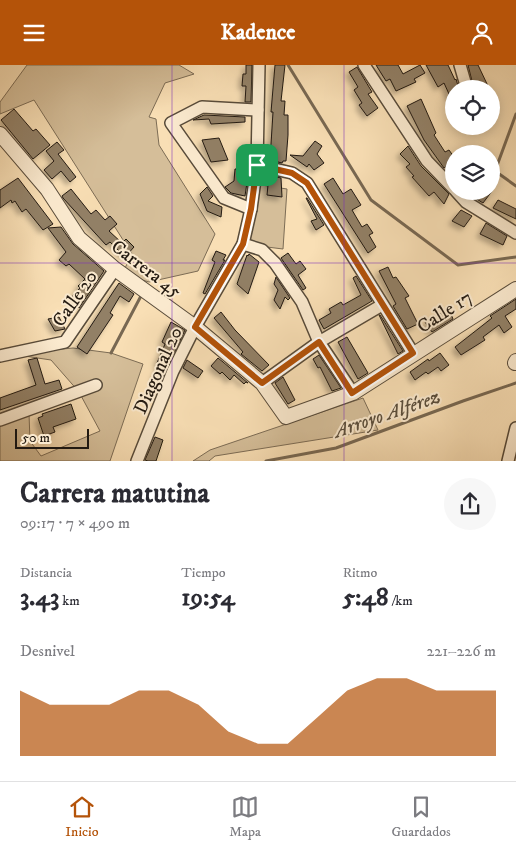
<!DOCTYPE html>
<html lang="es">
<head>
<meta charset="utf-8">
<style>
  body { margin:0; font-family:"IM FELL DW Pica",serif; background:#f7f7f7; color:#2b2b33; height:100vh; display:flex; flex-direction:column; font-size:19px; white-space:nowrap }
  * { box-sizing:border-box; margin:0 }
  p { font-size:16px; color:#7c7c81 }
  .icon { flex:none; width:28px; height:28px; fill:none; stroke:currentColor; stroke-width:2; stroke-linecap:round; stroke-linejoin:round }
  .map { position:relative; height:396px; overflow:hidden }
  .drawer { display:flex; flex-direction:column; background:#fff; flex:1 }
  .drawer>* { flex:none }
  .buttons { position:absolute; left:445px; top:15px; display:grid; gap:10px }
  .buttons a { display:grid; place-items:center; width:55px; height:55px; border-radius:50%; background:#fff; box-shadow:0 2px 12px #0003; font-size:25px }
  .scale { position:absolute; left:15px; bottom:12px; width:74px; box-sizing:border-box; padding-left:5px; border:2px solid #231a11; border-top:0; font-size:14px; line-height:18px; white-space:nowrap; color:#231a11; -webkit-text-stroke:4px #fbeacf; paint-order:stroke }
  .pin { position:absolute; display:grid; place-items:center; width:42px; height:42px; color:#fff; margin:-21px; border-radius:10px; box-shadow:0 2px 8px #0006 }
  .round { display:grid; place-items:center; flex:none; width:52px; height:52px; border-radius:26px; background:#f7f7f7 }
  .overview { display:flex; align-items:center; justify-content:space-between; height:85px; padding:0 20px }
  h1 { font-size:28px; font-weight:800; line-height:38px }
  .figures { display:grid; grid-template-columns:repeat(3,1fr); gap:8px; height:85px; padding:5px 20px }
  .figures div { display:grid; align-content:center }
  .figures b { font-size:25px; font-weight:800 }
  .figures small { font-size:14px; font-weight:400 }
  .figures p { font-size:14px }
  .chart { height:140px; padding:10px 20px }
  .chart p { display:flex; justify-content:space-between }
  .chart svg { width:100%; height:90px; margin-top:5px; fill:#b45309; opacity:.7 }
  header { display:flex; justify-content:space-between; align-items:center; height:65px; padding:0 20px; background:#b45309; color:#fff; font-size:22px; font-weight:800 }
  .dock { display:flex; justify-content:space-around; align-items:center; height:70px; border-top:1px solid #e1e1e2; background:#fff; font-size:14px; color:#7c7c81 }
  .dock a { display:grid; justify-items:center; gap:2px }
  .dock .current { color:#b45309 }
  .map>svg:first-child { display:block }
  .green { fill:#d5be99; stroke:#7c6c55 }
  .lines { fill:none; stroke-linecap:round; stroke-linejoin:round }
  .stream { stroke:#786852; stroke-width:3 }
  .building { fill:#928066; stroke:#231a11; filter:url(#shadow) }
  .minor-casing { stroke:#584b3a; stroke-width:14 }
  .tertiary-casing { stroke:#584b3a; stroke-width:16 }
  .minor { stroke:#fbeacf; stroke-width:11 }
  .tertiary { stroke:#fbeacf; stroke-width:14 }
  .route-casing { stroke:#fff; stroke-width:10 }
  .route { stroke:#b45309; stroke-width:6 }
  .grid { fill:none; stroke:#7b2cbf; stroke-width:1; stroke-opacity:0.55 }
  .labels { text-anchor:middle; stroke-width:4; stroke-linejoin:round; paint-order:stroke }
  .street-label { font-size:19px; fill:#231a11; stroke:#fbeacf }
  .water-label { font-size:20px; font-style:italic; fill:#5b4e3c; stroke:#fbeacf }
</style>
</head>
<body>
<header><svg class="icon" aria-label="menu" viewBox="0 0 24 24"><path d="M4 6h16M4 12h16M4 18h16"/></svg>Kadence<svg class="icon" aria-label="person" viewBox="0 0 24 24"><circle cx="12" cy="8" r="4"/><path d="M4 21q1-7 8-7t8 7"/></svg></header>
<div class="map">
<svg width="516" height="396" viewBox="0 0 516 396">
  <defs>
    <filter id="shadow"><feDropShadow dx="-3.5" dy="3.5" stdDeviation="2.5" flood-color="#0004"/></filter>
  </defs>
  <rect width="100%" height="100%" fill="#f9dfb5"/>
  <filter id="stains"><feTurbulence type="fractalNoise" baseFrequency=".004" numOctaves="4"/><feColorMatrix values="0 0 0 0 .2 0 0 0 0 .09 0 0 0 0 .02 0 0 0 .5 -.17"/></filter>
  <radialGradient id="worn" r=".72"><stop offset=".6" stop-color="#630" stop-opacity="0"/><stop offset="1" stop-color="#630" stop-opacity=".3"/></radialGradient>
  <!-- green -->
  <g class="green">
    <path d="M27 0H179L194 9 165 18 149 52 156 54 159 80 215 169 198 206 149 217 122 209 132 189 34 35 0 49V37Z"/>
    <path d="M255 119 287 124 283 184 243 179Z"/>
    <path d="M73 283 111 288 143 299 110 396H0V357L29 349 30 376 41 391 100 366 79 327 51 295 11 289Z"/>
    <path d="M363 333 378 365 215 391 209 396H193L210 385Z"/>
  </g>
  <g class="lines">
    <!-- stream -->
    <g class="stream">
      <path d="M288 0 371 135 458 200 516 192"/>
      <path d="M516 49 495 106 516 121"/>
      <path d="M111 288 142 229"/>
      <path d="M266 396 336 383 463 336 516 318"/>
    </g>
  </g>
  <!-- building -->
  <g class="building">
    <path d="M246 0H252L251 37H245L246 21H242L243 9H246Z"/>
    <path d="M275 0H285L281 36H285L284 50H288V70L286 96H283L282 98 270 95 273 47H271Z"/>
    <path d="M376 0H398L403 9 420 0 425 8 414 14 416 17 396 26 390 14 386 16Z"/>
    <path d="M426 0H448L455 15 456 14 459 24H454V40L444 18 438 22Z"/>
    <path d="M468 0H478L488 21 483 24H474Z"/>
    <path d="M357 2 372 27 368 29 378 43 367 51 359 40 362 38 354 25 358 22 349 7Z"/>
    <path d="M421 34 436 68 434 70 445 87 449 85 454 92V96L444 103 424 75 407 41Z"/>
    <path d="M14 44 33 66 36 64 50 80 33 94 1 55Z"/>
    <path d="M204 50 245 52V57L211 59 209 54 193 55Z"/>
    <path d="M219 73 228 95 211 97 202 75Z"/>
    <path d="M315 76 322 81 317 89 324 98 314 105 309 99 307 102 290 90 303 91Z"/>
    <path d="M57 77 64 85 58 89 76 112 70 117 61 106 52 114 44 105 54 96 46 86Z"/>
    <path d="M408 81 421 101 449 129 444 139 434 127 429 131 412 112 414 111 406 102 410 99 400 89Z"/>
    <path d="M235 104H249L245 131 231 128 225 122 234 116Z"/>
    <path d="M269 110 281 113 282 132 267 130Z"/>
    <path d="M18 113 53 159 43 165 26 144 22 147 15 136 12 138 11 135 0 143V125Z"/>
    <path d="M333 113 343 129 351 124 361 140 352 145 362 162 367 159 373 168 369 170 376 182 368 188 324 119Z"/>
    <path d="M207 122 213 131 208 136 222 142 221 152 207 146 200 129Z"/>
    <path d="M71 124 91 149 96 145 105 155 110 151 117 159 109 166 122 178 126 174 134 182 125 192 110 177 106 180 63 133 62 131Z"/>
    <path d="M476 126H492L483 138 472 131Z"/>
    <path d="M306 133H307L324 160 316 165 311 156 317 154Z"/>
    <path d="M498 135 516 144V154L493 143Z"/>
    <path d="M461 145 472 151 464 162 452 156Z"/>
    <path d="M486 158 507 171 503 180 480 169Z"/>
    <path d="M61 162 73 179 104 206 79 243 70 234 80 223 78 221 85 214 69 199 66 201 59 195 66 187 48 163Z"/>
    <path d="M216 186 226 190 223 195H225L205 229 203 228 215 197 212 195Z"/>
    <path d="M288 188 296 199 300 196 306 204 298 210 306 223 303 225 281 193Z"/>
    <path d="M249 189 259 197 248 229 237 219 247 190 248 191Z"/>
    <path d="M388 202 393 213 396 212 409 231 405 233 418 259 407 264 393 241 396 239 379 206Z"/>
    <path d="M356 211 372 236 324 264 319 255 331 248 329 244 341 237 343 240 361 230 353 213Z"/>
    <path d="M276 212 290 233 288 235 285 232 280 244 274 235 278 225 274 219Z"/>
    <path d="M119 218 134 229 129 237 120 231 110 248 113 250 87 289 77 282Z"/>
    <path d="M516 234V244L505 251 512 262 504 268 499 260 483 272 485 275 461 290 455 282 492 253 490 251Z"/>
    <path d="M449 244 453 254 432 267 425 257Z"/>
    <path d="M221 247 235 265 269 300 262 306 241 289 243 287 214 253Z"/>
    <path d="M379 250H380L403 286 398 289Z"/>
    <path d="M59 252 65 264 55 266 48 254Z"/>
    <path d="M171 257 185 265 161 317 154 313 160 300 157 298 165 279 162 277Z"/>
    <path d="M347 272 368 308 358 314 338 277Z"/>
    <path d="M440 288 449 300 441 306 438 302 428 309 426 307 415 315 410 307 428 294 429 296Z"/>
    <path d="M319 290 341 323 332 326 320 302 318 303 313 294Z"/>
    <path d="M37 293 45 319 59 315 62 324 0 345V333L36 320 28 295Z"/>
    <path d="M218 293 223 297 248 318 246 317 244 319 234 310 230 315 222 307 220 309 211 301Z"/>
    <path d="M187 295 203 306 198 313 183 303Z"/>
    <path d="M283 312 295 335 288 339 275 318Z"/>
    <path d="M71 339 76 354 53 362 55 367 44 371 38 353 43 351 42 349Z"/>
    <path d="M155 372 163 375 156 396H148L145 395Z"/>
  </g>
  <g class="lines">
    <!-- minor casing -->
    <g class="minor-casing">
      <g id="minor">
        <path d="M364 0 427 96 454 124"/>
        <path d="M460 0 467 24"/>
        <path d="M257 100 292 108 307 118 413 288"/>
        <path d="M456 126 466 137 516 168"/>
        <path d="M251 144 224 133 171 58 202 42 258 45"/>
        <path d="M243 179 262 185 275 198 302 237 319 277 353 328"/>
        <path d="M0 291 65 277 115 204"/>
        <path d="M262 318 319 277 382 240"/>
        <path d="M0 355 96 320"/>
        <path d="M137 396 173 306 195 262 243 179 251 144 257 100 259 0"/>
        <path d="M508 396 516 363"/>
      </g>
    </g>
    <!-- tertiary casing -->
    <g class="tertiary-casing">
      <g id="tertiary">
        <path d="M0 69 47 124 79 173 115 204 195 262 262 318 286 352 353 328 516 224"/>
        <path d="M515 298 516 296"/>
      </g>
    </g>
    <!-- minor -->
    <use href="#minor" class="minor"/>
    <!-- tertiary -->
    <use href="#tertiary" class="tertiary"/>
  </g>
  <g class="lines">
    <!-- route casing -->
    <g class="route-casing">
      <path id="route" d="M257 100 292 108 307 118 413 288 352 328 319 277 262 318 195 262 243 179 251 144Z"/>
    </g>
    <!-- route -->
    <use href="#route" class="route"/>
  </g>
  <!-- grid -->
  <path class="grid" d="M172 0V396M344 0V396M0 198H516"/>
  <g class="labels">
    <!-- street labels -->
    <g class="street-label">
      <text transform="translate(147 203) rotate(37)" y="7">Carrera 45</text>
      <text transform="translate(74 233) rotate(-55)" y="7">Calle 20</text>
      <text transform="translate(444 246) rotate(-33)" y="7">Calle 17</text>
      <text transform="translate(157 305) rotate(-66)" y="7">Diagonal 20</text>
    </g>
    <!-- water labels -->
    <g class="water-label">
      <text transform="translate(387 348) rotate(-19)" y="7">Arroyo Alférez</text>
    </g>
  </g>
  <rect width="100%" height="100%" filter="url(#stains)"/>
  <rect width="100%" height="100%" fill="url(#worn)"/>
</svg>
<div class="buttons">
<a><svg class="icon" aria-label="locate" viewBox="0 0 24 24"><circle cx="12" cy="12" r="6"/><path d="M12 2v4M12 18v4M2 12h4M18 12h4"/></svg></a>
<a><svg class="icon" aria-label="layers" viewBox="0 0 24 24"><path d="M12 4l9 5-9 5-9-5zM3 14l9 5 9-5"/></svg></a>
</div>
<div class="scale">50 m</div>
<div class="pin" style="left:257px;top:100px;background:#1e9e55"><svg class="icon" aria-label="arrive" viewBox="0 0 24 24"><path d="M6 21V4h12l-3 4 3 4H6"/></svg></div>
</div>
<section class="drawer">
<div class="overview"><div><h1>Carrera matutina</h1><p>09:17 · 7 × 490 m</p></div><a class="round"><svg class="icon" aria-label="share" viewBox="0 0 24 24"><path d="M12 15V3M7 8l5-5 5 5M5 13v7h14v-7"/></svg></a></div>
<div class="figures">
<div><p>Distancia</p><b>3.43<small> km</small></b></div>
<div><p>Tiempo</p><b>19:54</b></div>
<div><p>Ritmo</p><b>5:48<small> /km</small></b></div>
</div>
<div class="chart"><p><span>Desnivel</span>221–226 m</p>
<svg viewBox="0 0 160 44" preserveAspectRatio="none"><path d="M0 44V12L10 19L20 19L30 19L40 12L50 12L60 19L70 32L80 38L90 38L100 25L110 12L120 6L130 6L140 12L150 12L160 12V44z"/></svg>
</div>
</section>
<nav class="dock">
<a class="current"><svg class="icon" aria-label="home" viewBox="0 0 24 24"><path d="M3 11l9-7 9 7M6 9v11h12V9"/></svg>Inicio</a>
<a><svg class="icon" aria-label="map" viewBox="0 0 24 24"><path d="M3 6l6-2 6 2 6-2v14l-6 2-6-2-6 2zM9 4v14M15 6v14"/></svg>Mapa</a>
<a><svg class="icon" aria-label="saved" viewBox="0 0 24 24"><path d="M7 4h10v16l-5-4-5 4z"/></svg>Guardados</a>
</nav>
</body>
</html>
